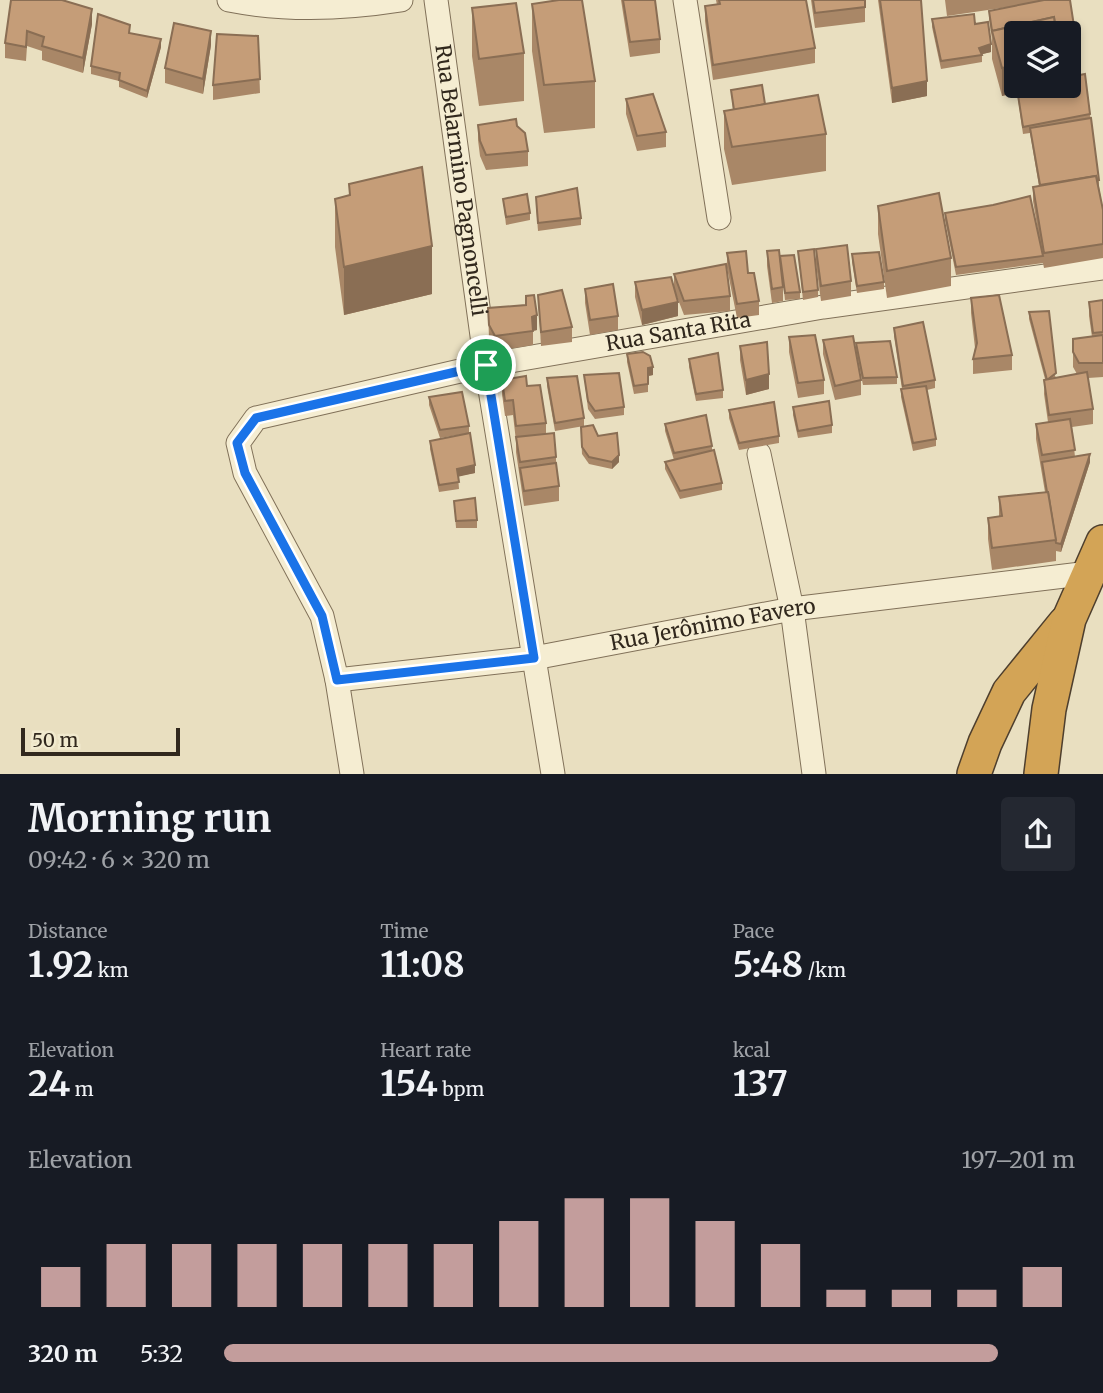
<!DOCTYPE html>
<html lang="en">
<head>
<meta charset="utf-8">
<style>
  body { margin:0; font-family:Merriweather,serif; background:#242831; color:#f1f3f6; height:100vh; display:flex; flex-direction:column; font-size:26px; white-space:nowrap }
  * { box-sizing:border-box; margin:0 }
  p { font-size:23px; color:#9ea1a6 }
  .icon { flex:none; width:38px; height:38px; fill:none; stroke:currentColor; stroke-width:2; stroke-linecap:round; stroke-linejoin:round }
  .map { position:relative; height:774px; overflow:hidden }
  .drawer { display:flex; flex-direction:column; background:#171b24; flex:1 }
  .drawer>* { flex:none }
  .buttons { position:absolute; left:1004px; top:21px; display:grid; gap:14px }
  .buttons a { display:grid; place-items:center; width:77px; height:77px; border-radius:7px; background:#171b24; box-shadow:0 4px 10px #0003; font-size:35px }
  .scale { position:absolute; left:21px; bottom:18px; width:159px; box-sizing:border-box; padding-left:7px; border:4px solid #31281d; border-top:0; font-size:19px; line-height:24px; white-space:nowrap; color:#31281d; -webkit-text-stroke:5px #f1eace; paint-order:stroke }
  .pin { position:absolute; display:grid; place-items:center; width:60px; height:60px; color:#fff; margin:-30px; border:4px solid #fff; border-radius:50%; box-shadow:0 2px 7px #0007 }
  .round { display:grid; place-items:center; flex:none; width:74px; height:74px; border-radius:7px; background:#242831 }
  .overview { display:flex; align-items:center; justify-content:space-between; height:119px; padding:0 28px }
  h1 { font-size:38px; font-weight:700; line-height:52px }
  .metrics { display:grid; grid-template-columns:repeat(3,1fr); gap:10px; height:119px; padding:7px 28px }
  .metrics div { display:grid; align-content:center }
  .metrics b { font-size:35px; font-weight:700 }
  .metrics small { font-size:19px; font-weight:400 }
  .metrics p { font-size:19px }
  .chart { height:196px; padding:14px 28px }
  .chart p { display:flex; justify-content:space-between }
  .chart svg { width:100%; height:126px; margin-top:7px; stroke:#c39d9c; stroke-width:6 }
  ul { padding:0 28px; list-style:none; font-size:23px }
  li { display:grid; grid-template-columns:112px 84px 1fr; align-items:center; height:52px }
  li i { height:18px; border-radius:9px; background:#c39d9c }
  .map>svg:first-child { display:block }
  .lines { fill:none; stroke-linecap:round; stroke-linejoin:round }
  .minor-casing { stroke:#817159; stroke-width:25 }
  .highway-casing { stroke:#4e3f2e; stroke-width:36 }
  .minor { stroke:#f5edd2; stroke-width:23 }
  .highway { stroke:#d3a456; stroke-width:33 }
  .wall { fill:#a98767 }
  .shaded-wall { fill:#8a6e54 }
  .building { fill:#c59d78; stroke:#8a6e54; stroke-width:2 }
  .route-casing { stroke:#fff; stroke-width:14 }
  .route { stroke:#1a73e8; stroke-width:9 }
  .labels { text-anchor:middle; stroke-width:5; stroke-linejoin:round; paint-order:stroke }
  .street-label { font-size:21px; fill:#31281d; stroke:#f1eace }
</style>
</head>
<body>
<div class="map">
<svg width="1103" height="774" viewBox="0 0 1103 774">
  <rect width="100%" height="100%" fill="#e9dfc0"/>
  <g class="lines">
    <!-- minor casing -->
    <g class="minor-casing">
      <g id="minor">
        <path d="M229 0C285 11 344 9 401 0"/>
        <path id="s1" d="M436 0 486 365 553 774"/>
        <path d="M685 0 719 218"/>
        <path d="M759 454 792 609 814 774"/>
        <path id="s2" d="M337 680 534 658 792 609 1089 573"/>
        <path id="s3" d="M352 774 337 680 322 616 245 473 238 443 256 418 486 365 823 307 1103 268"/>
      </g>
    </g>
    <!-- highway casing -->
    <g class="highway-casing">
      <g id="highway">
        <path d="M974 774 985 743 1009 692 1065 623"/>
        <path d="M1041 774 1049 709 1069 619 1103 542"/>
      </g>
    </g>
    <!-- minor -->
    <use href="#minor" class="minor"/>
    <!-- highway -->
    <use href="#highway" class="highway"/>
  </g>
  <!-- wall -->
  <g class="wall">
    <path d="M11 0 92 24 83 73 42 60V51L27 46 26 61 5 58V43Z"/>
    <path d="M621 0H655L660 39V53L630 57Z"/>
    <path d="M716 0H806L815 48V63L713 80 705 21V6L717 5Z"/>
    <path d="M811 0H865V22L815 28Z"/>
    <path d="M878 0H921L927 96 892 103Z"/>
    <path d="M945 0H1070L1074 33H1017V86L1090 114 1099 180V187L1103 210V258L1044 268 1043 263 956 275 945 220V213L1038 231 1033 201V187L1039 186 1030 133 1023 134 1017 92 1002 96 992 59V39L989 19V11L1015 6 947 16Z"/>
    <path d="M532 4 595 81V128L544 133 532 51Z"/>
    <path d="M472 8 524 53V101L479 106 472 56Z"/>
    <path d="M932 19 991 52 982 54V62L941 69 932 27Z"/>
    <path d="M130 33 161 47 147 98 119 87V81L91 74V66Z"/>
    <path d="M258 36 260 93 213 100V85Z"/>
    <path d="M211 45 203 94 165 83V68Z"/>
    <path d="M731 90 765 104 826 134V171L732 185 724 149V111L733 110Z"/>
    <path d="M626 99 666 132V147L637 151 626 114Z"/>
    <path d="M478 125 528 151V166L486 170 480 156 478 140Z"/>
    <path d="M349 184 432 294 344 315 335 247V199L349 195Z"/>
    <path d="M503 199 530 213V220L506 225Z"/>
    <path d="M536 204 581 218V225L538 231Z"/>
    <path d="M878 206 951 258V286L887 298 878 234Z"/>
    <path d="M816 249 851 281V296L821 301 816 264Z"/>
    <path d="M767 251 783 287V301L772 303 767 266Z"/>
    <path d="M798 251 818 290V297L803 300Z"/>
    <path d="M727 253 748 273 759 301V315L737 318 727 268Z"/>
    <path d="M852 254 884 282V289L857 293 852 262Z"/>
    <path d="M780 256 800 292V299L785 300Z"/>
    <path d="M674 274 730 296V311L684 315 674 289Z"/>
    <path d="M635 282 678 316 642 325 635 297Z"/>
    <path d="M585 289 618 316V330L590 335 585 303Z"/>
    <path d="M538 295 572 327V342L541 346Z"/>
    <path d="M971 298 1012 355V370L973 374V359L975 348 971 313Z"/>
    <path d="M1103 300V377L1088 378 1093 409V424L1072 427 1075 457 1090 462 1061 552 1056 551V561L992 570 988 539V518L999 516V497L1045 492 1036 439V424L1048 422 1044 394 1045 379 1029 319V312L1056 378 1077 374 1073 367V339L1092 337 1089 316V302Z"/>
    <path d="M488 308 537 330 533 331V345L495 351 489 339Z"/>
    <path d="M894 328 935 380V388L927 390 936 439V446L913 451 901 397V389H902L894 336Z"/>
    <path d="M789 337 824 380V394L798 398 789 352Z"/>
    <path d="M823 340 861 380V395L835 400 823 354Z"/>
    <path d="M856 343 897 377V384L863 385 856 351Z"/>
    <path d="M740 346 769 389 746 395 740 360Z"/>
    <path d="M627 354 653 375 648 376V392L634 394 627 362Z"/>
    <path d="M689 359 723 390V398L696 401 689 367Z"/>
    <path d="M584 375 624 407V415L595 419 588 409Z"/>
    <path d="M547 378 584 418V426L555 431 547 386Z"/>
    <path d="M502 380 527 386 546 423V434L556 457V466L559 486V501L524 506 516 452V441L513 415 505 416 502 394Z"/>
    <path d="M429 397 469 426V433L440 438 429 405Z"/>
    <path d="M793 407 832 425V433L798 438 793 415Z"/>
    <path d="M729 410 779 436V443L739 450 729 418Z"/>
    <path d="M665 424 712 446V451L722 483V490L680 499 665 469V462L674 460 665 431Z"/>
    <path d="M581 434 598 436 619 462 612 469 589 464 582 454Z"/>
    <path d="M430 441 475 473 458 476 459 489 439 492 430 449Z"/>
    <path d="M454 501 477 520V528H456Z"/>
  </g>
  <!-- shaded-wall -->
  <g class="shaded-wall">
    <path d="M92 9V24L83 73V58Z"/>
    <path d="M1074 26V33L1069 35V33H1046Z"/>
    <path d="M211 31V45L203 94V79Z"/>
    <path d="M161 39V47L147 98V91Z"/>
    <path d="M991 44V52L979 55V48Z"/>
    <path d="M1017 65V86H1047L1017 89V92L1002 96V68Z"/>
    <path d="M927 81V96L892 103V88Z"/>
    <path d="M432 246V294L344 315V267Z"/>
    <path d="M678 302V316L642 325V310Z"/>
    <path d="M537 315V330L532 331V317Z"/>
    <path d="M653 367V375L648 376V368Z"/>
    <path d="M769 374V389L746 395V380Z"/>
    <path d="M1090 454V462L1061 552V544Z"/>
    <path d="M619 455V462L612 469V462Z"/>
    <path d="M475 465V473L457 477V469Z"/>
  </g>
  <!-- building -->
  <g class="building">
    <path d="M11 0H62L92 9 83 58 42 46 44 37 27 31 26 47 5 43Z"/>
    <path d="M559 0H582L595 81 544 85 532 4Z"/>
    <path d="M623 0H655L660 39 630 42Z"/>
    <path d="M719 0H806L815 48 713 65 705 6 720 4Z"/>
    <path d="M813 0H865V7L815 13Z"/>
    <path d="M880 0H921L927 81 892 88Z"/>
    <path d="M1044 0H1070L1074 26 1056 31 1054 17 992 31 989 11Z"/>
    <path d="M516 3 524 53 479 59 472 8Z"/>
    <path d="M98 14 130 25 129 33 161 39 147 91 119 80 120 73 91 66Z"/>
    <path d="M974 14 975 24 988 22 991 44 979 48 982 55 941 61 932 19Z"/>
    <path d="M1054 17 1056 33H1017V65L1002 68 992 31Z"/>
    <path d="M174 23 211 31 203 79 165 68Z"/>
    <path d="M217 34 258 36 260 79 213 85Z"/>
    <path d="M1085 74 1090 114 1023 127 1017 89 1030 86H1069V77Z"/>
    <path d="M762 85 765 104 734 110 731 90Z"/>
    <path d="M653 94 666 132 637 136 626 99Z"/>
    <path d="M818 95 826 134 732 147 724 111Z"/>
    <path d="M1091 118 1099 180H1097L1096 176 1040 185 1030 128Z"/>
    <path d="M516 119 517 126 525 133 528 151 486 155 480 141 478 125Z"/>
    <path d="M422 167 432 246 344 267 335 199 350 195 349 184Z"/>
    <path d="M1096 176 1103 210V244L1044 253 1033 187Z"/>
    <path d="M577 188 581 218 538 223 536 197Z"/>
    <path d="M939 193 951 258 887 271 878 206Z"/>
    <path d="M527 194 530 213 506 217 503 199Z"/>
    <path d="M1030 196 1043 256 956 267 945 213 993 205Z"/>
    <path d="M847 245 851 281 821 286 816 249Z"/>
    <path d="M814 249 818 290 803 292 798 251Z"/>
    <path d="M779 250 783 287 772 289 767 251Z"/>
    <path d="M746 251 748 273H754L759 301 737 304 727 253Z"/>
    <path d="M879 252 884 282 857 286 852 254Z"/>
    <path d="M794 255 800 292 785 293 780 256Z"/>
    <path d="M726 264 730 296 684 301 674 274Z"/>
    <path d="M671 277 678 302 642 310 635 282Z"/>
    <path d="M613 284 618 316 590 320 585 289Z"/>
    <path d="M562 290 572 327 541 332 538 295Z"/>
    <path d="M534 295 537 315 532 317 533 331 495 336 489 325 488 308 526 305V296Z"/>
    <path d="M999 295 1012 355 973 359 977 343 971 298Z"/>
    <path d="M1103 300V332L1093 333 1089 302Z"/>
    <path d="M1049 311 1056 373 1047 380 1029 312Z"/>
    <path d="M923 322 935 380 903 386 894 328Z"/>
    <path d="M815 335 824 380 798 383 789 337Z"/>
    <path d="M1103 335V363H1079L1073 352V339Z"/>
    <path d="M853 336 861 380 835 386 823 340Z"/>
    <path d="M890 341 897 377 863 378 856 343Z"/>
    <path d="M767 342 769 374 746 380 740 346Z"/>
    <path d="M643 352 650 356 653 367 648 368V384L634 386 627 354Z"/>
    <path d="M718 353 723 390 696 394 689 359Z"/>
    <path d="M1087 372 1093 409 1049 415 1044 380Z"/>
    <path d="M619 373 624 407 595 411 588 401 584 375Z"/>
    <path d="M526 376 527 386 540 385 546 423 516 426 513 400 505 401 502 380Z"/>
    <path d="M577 376 584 418 555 423 547 378Z"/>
    <path d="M926 386 936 439 913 443 901 389Z"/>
    <path d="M462 392 469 426 440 430 429 397Z"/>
    <path d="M829 401 832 425 798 431 793 407Z"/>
    <path d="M774 402 779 436 739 443 729 410Z"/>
    <path d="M706 415 712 446 674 453 665 424Z"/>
    <path d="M1070 419 1075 450 1042 455 1036 424Z"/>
    <path d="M593 425 598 436 617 433 619 455 612 462 589 457 582 447 581 427Z"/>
    <path d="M470 433 475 465 457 469 459 482 439 485 430 441Z"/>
    <path d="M554 433 556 457 520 462 516 437Z"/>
    <path d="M714 450 722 483 680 491 665 462Z"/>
    <path d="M1090 454 1061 544 1056 543 1048 492H1047L1042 462Z"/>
    <path d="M556 463 559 486 524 491 520 468Z"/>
    <path d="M1048 492 1056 540 992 548 988 518 1002 516 999 497Z"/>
    <path d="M475 498 477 520 456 521 454 501Z"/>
  </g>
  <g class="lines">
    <!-- route casing -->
    <g class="route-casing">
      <path id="route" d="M486 365 534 658 337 680 322 616 245 473 237 443 256 418Z"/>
    </g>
    <!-- route -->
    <use href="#route" class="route"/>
  </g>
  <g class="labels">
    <!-- street labels -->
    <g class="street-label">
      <text dy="7" stroke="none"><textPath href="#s1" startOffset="182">Rua Belarmino Pagnoncelli</textPath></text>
      <text dy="7" stroke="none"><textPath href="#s3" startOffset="816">Rua Santa Rita</textPath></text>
      <text dy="7" stroke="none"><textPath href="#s2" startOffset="380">Rua Jerônimo Favero</textPath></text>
    </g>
  </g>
</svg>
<div class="buttons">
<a><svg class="icon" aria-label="layers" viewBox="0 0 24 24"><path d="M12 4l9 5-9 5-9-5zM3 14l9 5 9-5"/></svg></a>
</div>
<div class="scale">50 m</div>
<div class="pin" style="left:486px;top:365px;background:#1e9e55"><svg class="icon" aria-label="arrive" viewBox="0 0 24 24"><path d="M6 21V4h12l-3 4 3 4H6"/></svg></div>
</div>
<section class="drawer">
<div class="overview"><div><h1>Morning run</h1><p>09:42 · 6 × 320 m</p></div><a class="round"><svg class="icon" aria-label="share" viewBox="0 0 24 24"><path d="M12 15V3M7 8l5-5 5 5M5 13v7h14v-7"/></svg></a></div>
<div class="metrics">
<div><p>Distance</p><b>1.92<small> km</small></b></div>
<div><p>Time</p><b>11:08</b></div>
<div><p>Pace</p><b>5:48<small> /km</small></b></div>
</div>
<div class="metrics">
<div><p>Elevation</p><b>24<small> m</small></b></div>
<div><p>Heart rate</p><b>154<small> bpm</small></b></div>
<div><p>kcal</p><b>137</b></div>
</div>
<div class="chart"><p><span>Elevation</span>197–201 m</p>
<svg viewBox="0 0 160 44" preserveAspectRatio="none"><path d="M5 44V30M15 44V22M25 44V22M35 44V22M45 44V22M55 44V22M65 44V22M75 44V14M85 44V6M95 44V6M105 44V14M115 44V22M125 44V38M135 44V38M145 44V38M155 44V30"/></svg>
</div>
<ul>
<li><b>320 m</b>5:32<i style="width:91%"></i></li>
</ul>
</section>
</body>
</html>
